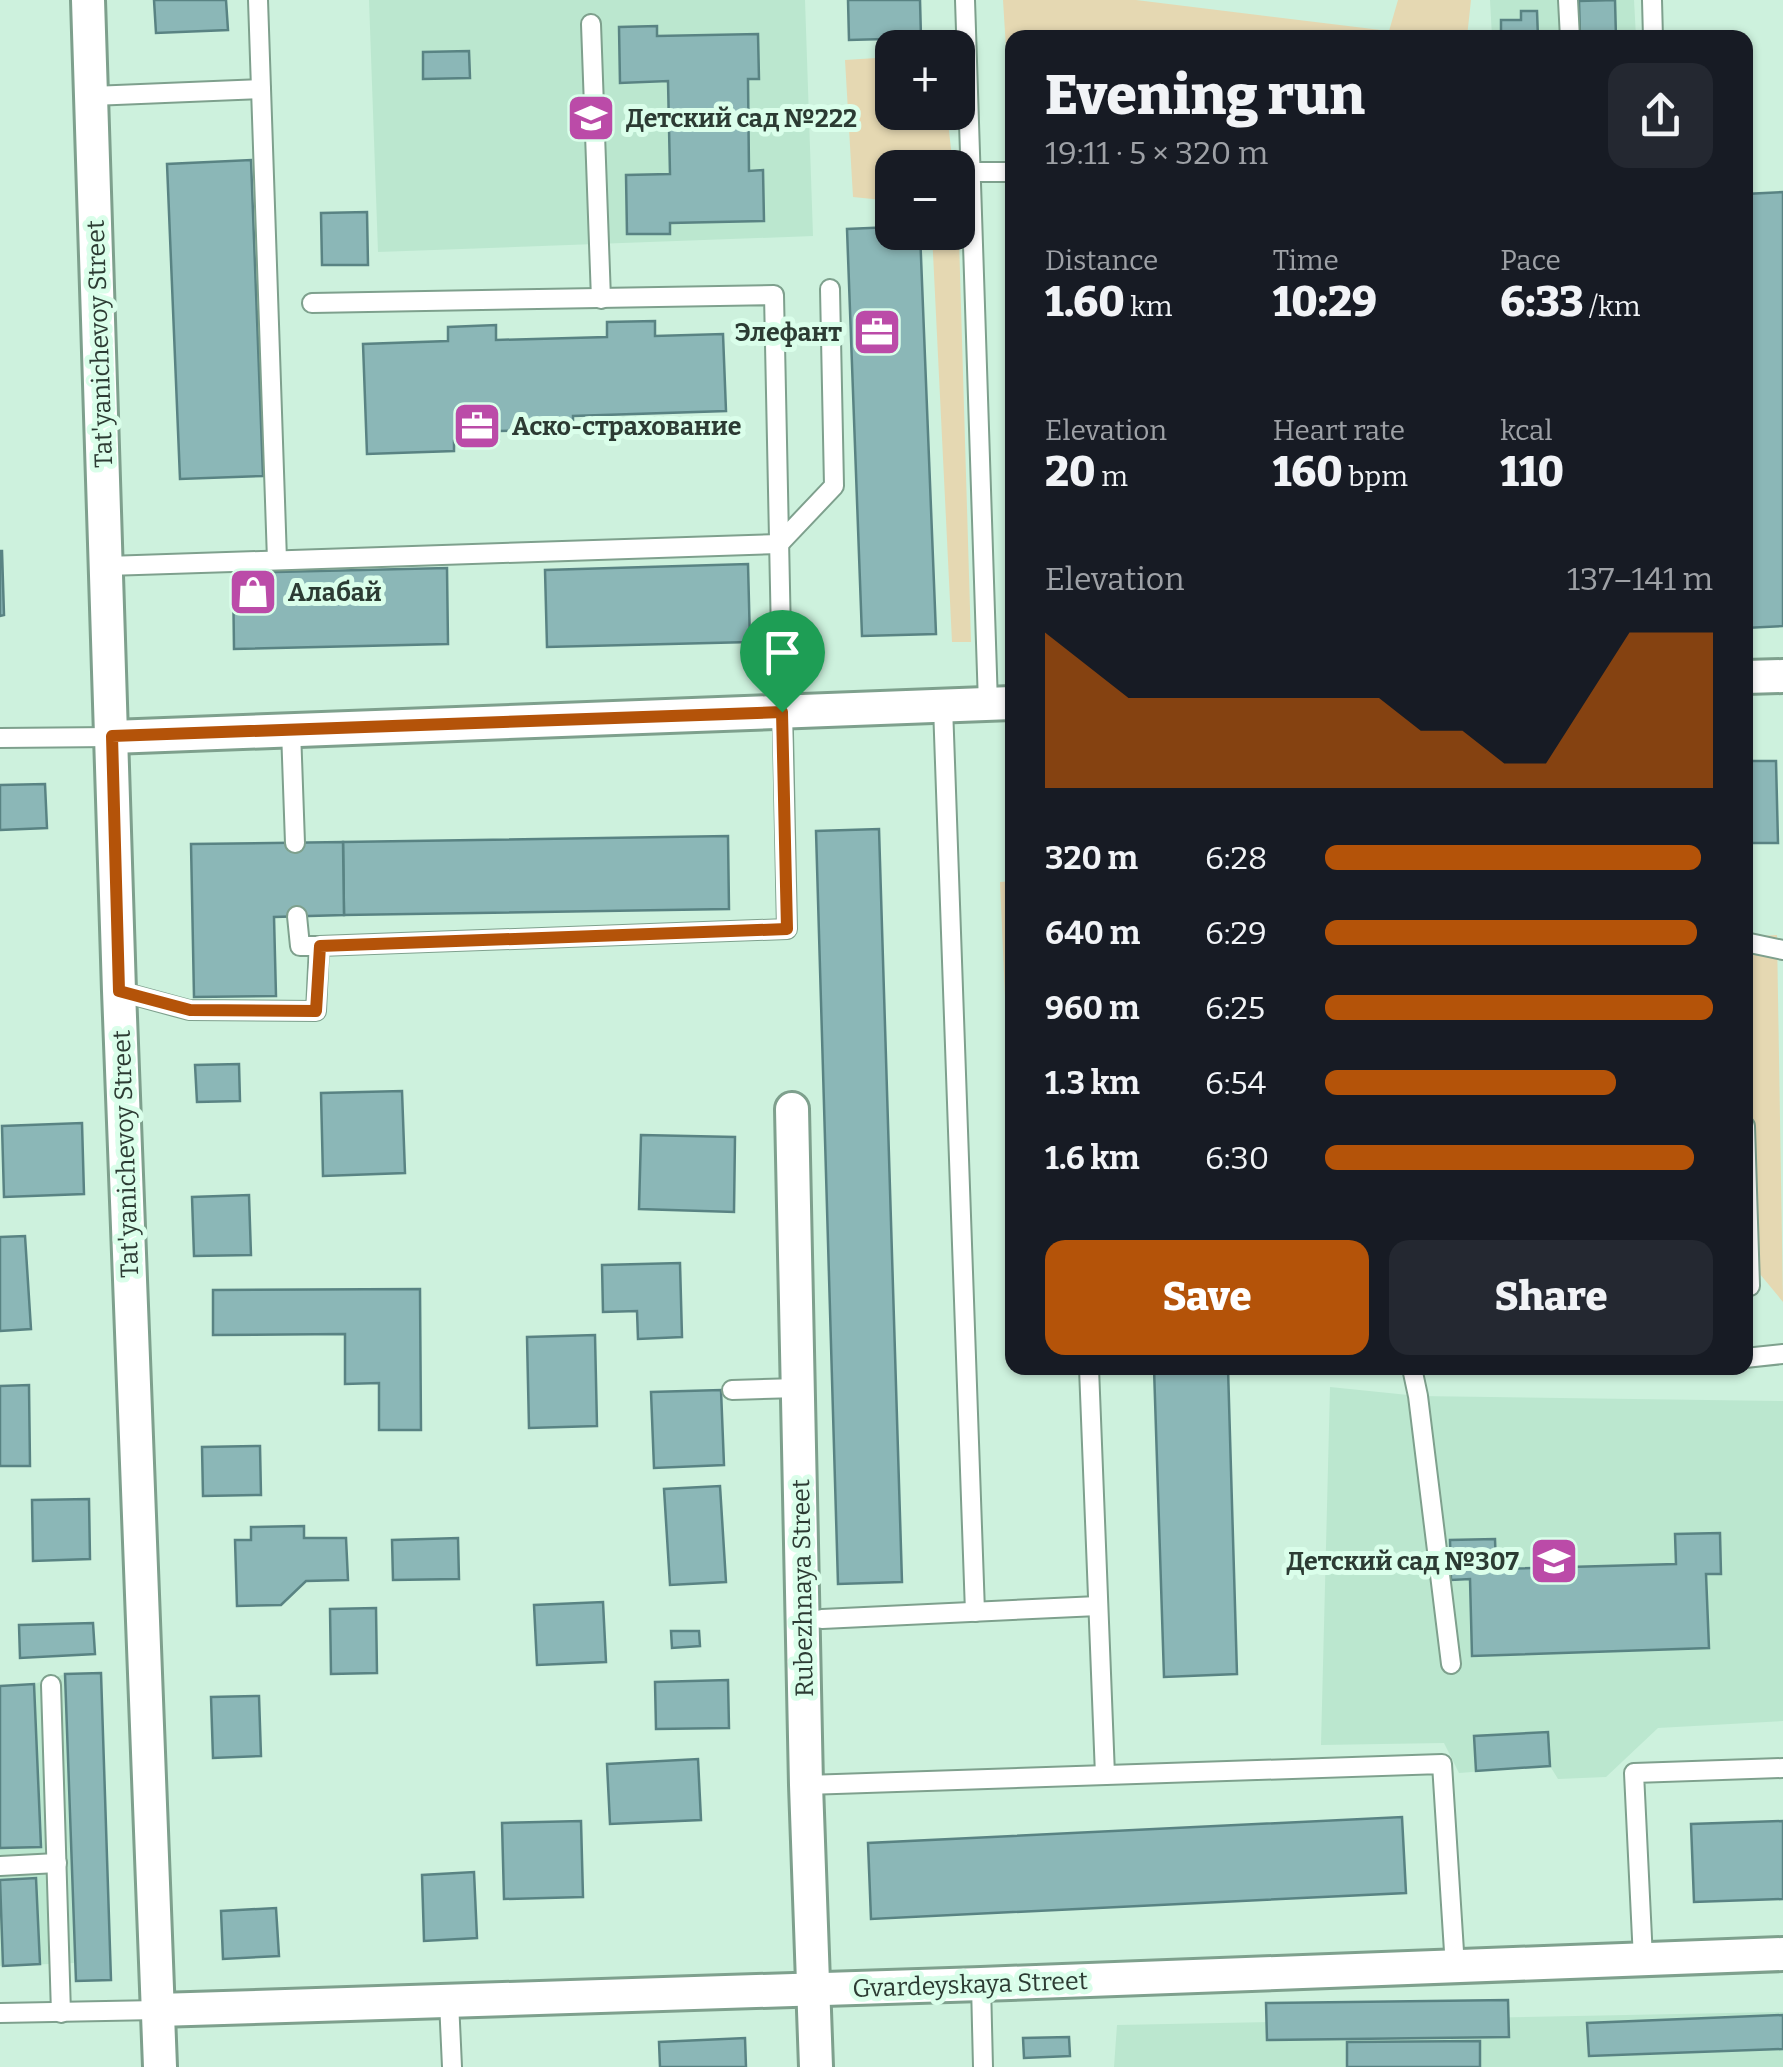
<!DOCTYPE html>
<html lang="en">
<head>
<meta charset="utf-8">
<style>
  body { margin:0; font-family:Bitter,serif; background:#242831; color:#f1f3f6; height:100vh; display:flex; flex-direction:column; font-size:38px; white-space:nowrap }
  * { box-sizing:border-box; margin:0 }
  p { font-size:32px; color:#9ea1a6 }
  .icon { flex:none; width:55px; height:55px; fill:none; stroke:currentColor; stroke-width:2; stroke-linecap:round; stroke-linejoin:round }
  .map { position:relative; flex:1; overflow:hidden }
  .panel { position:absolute; left:1005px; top:30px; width:748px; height:1345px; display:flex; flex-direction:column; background:#171b24; border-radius:20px; box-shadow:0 2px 8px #0004 }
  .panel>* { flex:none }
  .tools { position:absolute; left:875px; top:30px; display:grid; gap:20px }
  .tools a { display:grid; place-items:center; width:100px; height:100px; border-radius:20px; background:#171b24; box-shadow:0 2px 8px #0004; font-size:50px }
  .pin { position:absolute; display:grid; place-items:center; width:85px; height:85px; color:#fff; margin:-102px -42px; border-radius:50% 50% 50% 0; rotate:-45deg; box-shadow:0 0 10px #0007 }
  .pin .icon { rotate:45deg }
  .round { display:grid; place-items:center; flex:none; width:105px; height:105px; border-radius:20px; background:#242831 }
  .headline { display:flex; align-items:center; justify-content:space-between; height:170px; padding:0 40px }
  h1 { font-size:55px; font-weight:800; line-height:75px }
  .metrics { display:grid; grid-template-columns:repeat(3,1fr); gap:15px; height:170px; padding:10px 40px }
  .metrics div { display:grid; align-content:center }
  .metrics b { font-size:42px; font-weight:800 }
  .metrics small { font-size:28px; font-weight:400 }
  .metrics p { font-size:28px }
  .chart { height:280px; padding:20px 40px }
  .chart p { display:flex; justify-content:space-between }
  .chart svg { width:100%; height:180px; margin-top:10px; fill:#b45309; opacity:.7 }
  .action { display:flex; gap:20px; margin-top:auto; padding:20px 40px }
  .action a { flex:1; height:115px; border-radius:20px; background:#b45309; color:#fff; font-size:40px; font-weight:800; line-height:115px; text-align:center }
  .action a+a { background:#242831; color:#f1f3f6 }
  ul { padding:0 40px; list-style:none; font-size:32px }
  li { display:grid; grid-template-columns:160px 120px 1fr; align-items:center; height:75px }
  li i { height:25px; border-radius:12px; background:#b45309 }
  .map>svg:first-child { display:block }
  .built { fill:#bbe7cf }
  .green { fill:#e5d8b2 }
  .building { fill:#8bb7b7; stroke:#598383; stroke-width:2.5 }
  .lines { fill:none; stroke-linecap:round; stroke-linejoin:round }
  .lane-casing { stroke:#7ea08d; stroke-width:22 }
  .street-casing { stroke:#7ea08d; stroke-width:38 }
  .lane { stroke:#fff; stroke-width:18 }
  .street { stroke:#fff; stroke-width:32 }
  .route-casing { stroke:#fff; stroke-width:20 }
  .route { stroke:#b45309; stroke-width:12 }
  .labels { text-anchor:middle; stroke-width:10; stroke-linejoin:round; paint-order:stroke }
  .poi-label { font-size:25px; font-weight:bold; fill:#2c3b33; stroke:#dafeea; text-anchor:start }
  .street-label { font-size:25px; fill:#2c3b33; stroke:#dafeea }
</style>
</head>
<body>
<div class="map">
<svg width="1783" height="2067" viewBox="0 0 1783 2067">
  <rect width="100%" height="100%" fill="#cdf1dd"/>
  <!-- built -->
  <g class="built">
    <path d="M369 0H805L813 236 378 252Z"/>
    <path d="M1490 0H1634L1636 37H1492Z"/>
    <path d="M1330 1387 1418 1396 1783 1401V1721L1658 1728 1606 1777 1558 1779 1550 1766 1459 1773 1444 1743 1321 1745Z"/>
    <path d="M101 1673 111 1980 76 1981 74 1963 0 1966V1686L34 1684 65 1674Z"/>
    <path d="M1783 2012V2067H1114L1117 2025Z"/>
  </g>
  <!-- green -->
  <g class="green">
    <path d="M1003 0H1136L1389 31 1398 0H1471L1467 37 1012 38V81H1008Z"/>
    <path d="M892 57V112L947 113 953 167 892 168V201L853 197 845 60Z"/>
    <path d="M958 206 971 642H952L932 233 958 232Z"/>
    <path d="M1007 473H1012V632Z"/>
    <path d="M1012 881V1042H1007L1000 882Z"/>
    <path d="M1777 935 1783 1302 1745 1256V937Z"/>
  </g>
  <!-- building -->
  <g class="building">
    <path d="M154 0H226L228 30 156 33Z"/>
    <path d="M848 0H920L921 38 849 40Z"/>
    <path d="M1615 0 1616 38H1580L1579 1Z"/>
    <path d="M1521 11H1537L1538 38H1501V20H1521Z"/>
    <path d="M657 26V36L758 34 759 79H748L749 171 763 170 764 221 670 223V234H627L626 175 670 174 668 81 620 83 619 27Z"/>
    <path d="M469 51 470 78 423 79V52Z"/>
    <path d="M251 160 263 476 180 479 167 164Z"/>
    <path d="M1783 192V626L1745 628V194Z"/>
    <path d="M367 212 368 265H322L321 213Z"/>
    <path d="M892 227V232H920L936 634 862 636 847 229Z"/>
    <path d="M655 321V336L723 334 726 411 573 416V429L499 431V439L454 441V451L367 454 363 344 448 341V327L496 325V340L607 337V322Z"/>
    <path d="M0 551H2L4 615 0 616Z"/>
    <path d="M748 564 750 642 547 647 545 570Z"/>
    <path d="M447 568 448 644 234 649 233 573Z"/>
    <path d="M1745 761H1776L1778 843H1745Z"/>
    <path d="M45 784 47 828 0 830V785Z"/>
    <path d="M879 829 902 1582 838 1584 816 831Z"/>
    <path d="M728 836 729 909 344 915 343 842Z"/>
    <path d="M343 842 344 915 274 917 276 996 194 997 191 844Z"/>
    <path d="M239 1064 240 1101 197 1102 195 1065Z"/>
    <path d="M402 1091 405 1173 323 1176 321 1093Z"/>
    <path d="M82 1123 84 1194 4 1197 2 1126Z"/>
    <path d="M641 1135 735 1137 734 1212 639 1209Z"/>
    <path d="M249 1195 251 1255 194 1256 192 1197Z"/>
    <path d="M25 1236 31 1329 0 1331V1237Z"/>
    <path d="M680 1263 682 1337 638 1339 637 1311 603 1312 602 1265Z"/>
    <path d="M420 1289 421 1430H379V1383L345 1384V1334L213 1335V1290Z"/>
    <path d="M595 1335 597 1426 529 1428 527 1337Z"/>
    <path d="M1154 1368H1228L1237 1674 1164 1677Z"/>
    <path d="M29 1385 30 1466H0V1386Z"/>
    <path d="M721 1390 724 1465 654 1468 651 1392Z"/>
    <path d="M260 1446 261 1495 203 1496 202 1447Z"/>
    <path d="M720 1486 726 1582 670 1585 664 1489Z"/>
    <path d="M89 1499 90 1559 33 1561 32 1500Z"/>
    <path d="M304 1526V1538H346L348 1580 306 1581 281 1605 237 1606 235 1540H251V1527Z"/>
    <path d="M1720 1533 1721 1574H1706L1709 1648 1472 1656 1470 1579 1451 1580 1450 1540 1495 1539 1496 1569 1676 1564 1675 1534Z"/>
    <path d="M458 1538 459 1579 393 1580 392 1540Z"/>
    <path d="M603 1602 606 1662 537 1665 534 1605Z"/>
    <path d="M376 1608 377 1673 331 1674 330 1609Z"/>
    <path d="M93 1623 95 1654 20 1658 19 1625Z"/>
    <path d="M671 1631H699L700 1646 672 1648Z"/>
    <path d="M101 1673 111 1980 76 1981 65 1674Z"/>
    <path d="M728 1680 729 1728 656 1729 655 1682Z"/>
    <path d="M34 1684 41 1847 0 1848V1686Z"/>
    <path d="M259 1696 261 1756 213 1758 211 1697Z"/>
    <path d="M1548 1732 1550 1766 1476 1771 1474 1736Z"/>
    <path d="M698 1759 701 1820 610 1824 607 1764Z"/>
    <path d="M1402 1817 1406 1893 871 1919 868 1843Z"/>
    <path d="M581 1821 583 1897 504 1899 502 1823Z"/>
    <path d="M1783 1821V1899L1694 1902 1691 1824Z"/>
    <path d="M474 1872 477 1938 424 1941 422 1875Z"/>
    <path d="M36 1878 40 1964 3 1966 0 1880Z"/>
    <path d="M276 1908 279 1956 223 1959 221 1911Z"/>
    <path d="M1508 2000 1509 2037 1267 2040 1266 2003Z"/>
    <path d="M1783 2015V2049L1589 2056 1587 2023Z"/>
    <path d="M1069 2037 1070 2056 1024 2058 1023 2038Z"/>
    <path d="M745 2038 746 2067H660L659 2042Z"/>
    <path d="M1480 2041V2067H1347V2042Z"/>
  </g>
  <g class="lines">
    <!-- lane casing -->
    <g class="lane-casing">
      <g id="lane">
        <path d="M258 0 277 560"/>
        <path d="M965 0 988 704"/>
        <path d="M1568 0 1570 38"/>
        <path d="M1652 0 1653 38"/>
        <path d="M591 24 601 299"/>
        <path d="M92 96 261 89"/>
        <path d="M970 172H1012"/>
        <path d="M107 566 779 544 834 486 830 289"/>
        <path d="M943 706 975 1612"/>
        <path d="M291 730 295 843"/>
        <path d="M0 738 112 737"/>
        <path d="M297 916 300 946H319"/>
        <path d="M1745 942 1783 950"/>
        <path d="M119 991 189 1010 316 1011 319 946 787 929 774 295 312 303"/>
        <path d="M1745 1126 1750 1286"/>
        <path d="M1745 1358 1783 1354"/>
        <path d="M1089 1368 1105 1775"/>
        <path d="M1412 1368 1418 1396 1451 1664"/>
        <path d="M732 1390 798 1388"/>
        <path d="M822 1619 1098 1606"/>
        <path d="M51 1685 61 2013"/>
        <path d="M806 1785 1442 1764 1455 1967"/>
        <path d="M0 1866 57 1863"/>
        <path d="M1643 1959 1634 1773 1783 1768"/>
        <path d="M981 1984 983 2067"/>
        <path d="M449 2001 452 2067"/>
        <path d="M0 2013 158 2010"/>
      </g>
    </g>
    <!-- street casing -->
    <g class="street-casing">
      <g id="street">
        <path d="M88 0 119 991 160 2067"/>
        <path d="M1745 677 1783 676"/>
        <path d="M112 737 1012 703"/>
        <path d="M792 1109 806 1785 816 2067"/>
        <path d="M158 2010 981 1984 1783 1954"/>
      </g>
    </g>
    <!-- lane -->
    <use href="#lane" class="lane"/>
    <!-- street -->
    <use href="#street" class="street"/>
  </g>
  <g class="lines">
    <!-- route casing -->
    <g class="route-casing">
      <path id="route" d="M782 712 787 929 320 946 316 1011 190 1010 119 991 112 736Z"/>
    </g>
    <!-- route -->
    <use href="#route" class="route"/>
  </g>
  <!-- icons -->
  <defs>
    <g id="school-square" transform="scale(2.5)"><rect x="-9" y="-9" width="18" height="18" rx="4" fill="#bb4ba8" stroke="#dafeea"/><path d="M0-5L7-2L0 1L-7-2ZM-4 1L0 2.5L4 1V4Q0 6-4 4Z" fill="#fff"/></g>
    <g id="office-square" transform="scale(2.5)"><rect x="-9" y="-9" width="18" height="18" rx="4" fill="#bb4ba8" stroke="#dafeea"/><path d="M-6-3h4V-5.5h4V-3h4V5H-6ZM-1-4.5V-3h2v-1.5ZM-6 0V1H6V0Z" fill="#fff"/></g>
    <g id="shop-square" transform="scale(2.5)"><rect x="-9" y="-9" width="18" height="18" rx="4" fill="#bb4ba8" stroke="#dafeea"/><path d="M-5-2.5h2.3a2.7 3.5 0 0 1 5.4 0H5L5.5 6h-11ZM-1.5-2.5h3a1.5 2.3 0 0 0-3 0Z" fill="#fff"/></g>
  </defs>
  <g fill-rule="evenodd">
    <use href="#school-square" x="591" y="118"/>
    <use href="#office-square" x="877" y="332"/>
    <use href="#office-square" x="477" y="426"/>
    <use href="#shop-square" x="253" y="592"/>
    <use href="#school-square" x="1554" y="1561"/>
  </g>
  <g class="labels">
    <!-- poi labels -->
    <g class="poi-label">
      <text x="626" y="127">Детский сад №222</text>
      <text x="842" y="341" text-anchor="end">Элефант</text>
      <text x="512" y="435">Аско-страхование</text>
      <text x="288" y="601">Алабай</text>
      <text x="1519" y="1570" text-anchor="end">Детский сад №307</text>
    </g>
    <!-- street labels -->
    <g class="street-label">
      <text transform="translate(99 344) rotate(-92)" y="9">Tat'yanichevoy Street</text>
      <text transform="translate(125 1154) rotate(-92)" y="9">Tat'yanichevoy Street</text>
      <text transform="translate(802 1588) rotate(-91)" y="9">Rubezhnaya Street</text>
      <text transform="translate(970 1984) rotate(-2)" y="9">Gvardeyskaya Street</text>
    </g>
  </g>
</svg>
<div class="tools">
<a>+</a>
<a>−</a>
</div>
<div class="pin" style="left:782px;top:712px;background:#1e9e55"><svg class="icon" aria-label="arrive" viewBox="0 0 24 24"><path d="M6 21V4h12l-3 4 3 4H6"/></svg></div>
<section class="panel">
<div class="headline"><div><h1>Evening run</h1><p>19:11 · 5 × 320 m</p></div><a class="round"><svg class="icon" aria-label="share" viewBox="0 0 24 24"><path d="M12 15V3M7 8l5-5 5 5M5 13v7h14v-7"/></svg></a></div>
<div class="metrics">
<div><p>Distance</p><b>1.60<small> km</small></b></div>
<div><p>Time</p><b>10:29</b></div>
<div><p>Pace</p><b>6:33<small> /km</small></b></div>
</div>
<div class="metrics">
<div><p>Elevation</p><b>20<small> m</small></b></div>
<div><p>Heart rate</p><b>160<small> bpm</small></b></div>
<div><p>kcal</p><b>110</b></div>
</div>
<div class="chart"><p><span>Elevation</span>137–141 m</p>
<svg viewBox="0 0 160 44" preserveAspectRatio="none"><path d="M0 44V6L10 14L20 22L30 22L40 22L50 22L60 22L70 22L80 22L90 30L100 30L110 38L120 38L130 22L140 6L150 6L160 6V44z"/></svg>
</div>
<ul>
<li><b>320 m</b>6:28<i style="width:97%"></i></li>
<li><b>640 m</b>6:29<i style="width:96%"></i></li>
<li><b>960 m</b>6:25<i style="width:100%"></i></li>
<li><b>1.3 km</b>6:54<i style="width:75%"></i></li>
<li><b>1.6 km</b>6:30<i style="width:95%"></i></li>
</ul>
<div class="action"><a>Save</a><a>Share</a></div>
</section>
</div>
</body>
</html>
